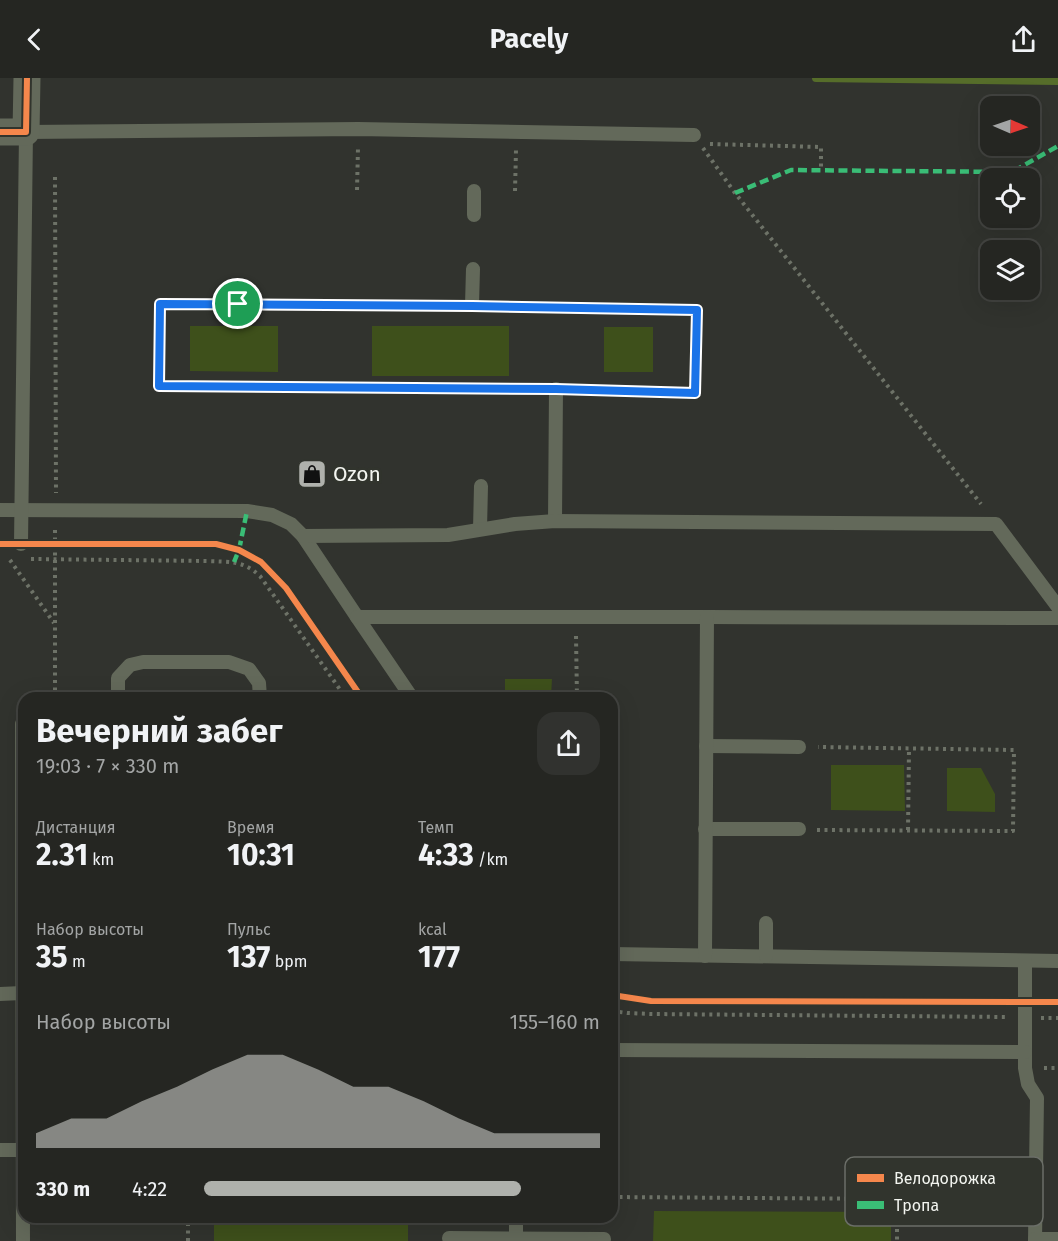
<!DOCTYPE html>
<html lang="ru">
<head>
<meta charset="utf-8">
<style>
  body { margin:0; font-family:"Fira Sans",sans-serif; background:#31322f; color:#f1f3f6; height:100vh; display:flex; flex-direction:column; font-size:22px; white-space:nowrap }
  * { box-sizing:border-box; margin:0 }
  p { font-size:20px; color:#a3a5a5 }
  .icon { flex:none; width:33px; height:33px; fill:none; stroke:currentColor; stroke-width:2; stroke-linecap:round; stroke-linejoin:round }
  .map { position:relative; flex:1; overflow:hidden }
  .panel { position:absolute; left:18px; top:614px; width:600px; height:531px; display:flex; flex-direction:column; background:#252622; border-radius:18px; box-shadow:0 6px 24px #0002,0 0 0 2px #424340 }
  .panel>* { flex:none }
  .needle { width:39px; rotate:92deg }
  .tools { position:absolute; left:980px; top:18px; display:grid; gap:12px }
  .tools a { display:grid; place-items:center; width:60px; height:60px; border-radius:12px; background:#252622; box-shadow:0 6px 24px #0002,0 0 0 2px #424340; font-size:30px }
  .pin { position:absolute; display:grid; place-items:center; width:51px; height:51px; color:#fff; margin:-26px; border:3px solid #fff; border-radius:50%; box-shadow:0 2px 6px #0007 }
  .round { display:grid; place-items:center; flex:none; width:63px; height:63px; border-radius:18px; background:#31322f }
  .headline { display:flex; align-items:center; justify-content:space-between; height:102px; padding:0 18px }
  h1 { font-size:33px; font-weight:700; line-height:45px }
  .figures { display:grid; grid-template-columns:repeat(3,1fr); gap:9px; height:102px; padding:6px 18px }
  .figures div { display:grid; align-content:center }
  .figures b { font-size:30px; font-weight:700 }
  .figures small { font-size:16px; font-weight:400 }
  .figures p { font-size:16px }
  .chart { height:168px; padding:12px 18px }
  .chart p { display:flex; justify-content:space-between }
  .chart svg { width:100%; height:108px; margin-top:6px; fill:#afb1ac; opacity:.7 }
  ul { padding:0 18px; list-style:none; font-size:20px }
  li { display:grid; grid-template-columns:96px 72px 1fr; align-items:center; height:45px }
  li i { height:15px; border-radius:8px; background:#afb1ac }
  header { display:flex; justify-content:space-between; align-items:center; height:78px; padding:0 18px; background:#252622; font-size:27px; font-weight:700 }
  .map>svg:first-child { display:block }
  .green { fill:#3e501b }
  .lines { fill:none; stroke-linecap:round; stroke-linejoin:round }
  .stream { stroke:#566d2a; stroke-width:8 }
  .path { stroke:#6d7267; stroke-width:4; stroke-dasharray:3 4.5; stroke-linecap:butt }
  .lane { stroke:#63695a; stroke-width:14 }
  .street { stroke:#63695a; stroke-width:27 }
  .quiet { stroke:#3abd76; stroke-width:4.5; stroke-dasharray:9 4.5; stroke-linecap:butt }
  .cycleway-casing { stroke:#31342d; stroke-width:10 }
  .cycleway { stroke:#f5874c; stroke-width:6 }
  .route-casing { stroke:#fff; stroke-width:12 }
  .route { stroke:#1a73e8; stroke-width:8 }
  .labels { text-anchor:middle; stroke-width:6; stroke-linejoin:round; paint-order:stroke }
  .poi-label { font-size:21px; fill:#f3f5f0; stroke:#31342d; text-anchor:start }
  .key { fill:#31342d; stroke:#6b6e68; stroke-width:1.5 }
  .key-label { font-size:16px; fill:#f3f5f0 }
</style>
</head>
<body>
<header><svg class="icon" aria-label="back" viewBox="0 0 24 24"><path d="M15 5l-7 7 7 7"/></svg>Pacely<svg class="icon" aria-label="share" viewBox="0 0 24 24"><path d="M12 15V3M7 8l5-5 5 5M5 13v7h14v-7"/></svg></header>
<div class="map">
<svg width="1058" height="1163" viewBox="0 0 1058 1163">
  <rect width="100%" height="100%" fill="#31332e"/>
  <!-- green -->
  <g class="green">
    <path d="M190 248H278V294L190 293Z"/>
    <rect x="372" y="248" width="137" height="50"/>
    <rect x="604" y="249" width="49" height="45"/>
    <path d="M505 601H552L551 619H505Z"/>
    <path d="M831 687H904L905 733 831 732Z"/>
    <path d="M947 690H981L995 716V734L947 733Z"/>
    <path d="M654 1133 891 1134V1163H653Z"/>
    <rect x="214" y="1139" width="194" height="24"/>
  </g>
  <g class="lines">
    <!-- stream -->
    <path class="stream" d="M816 0 1058 3"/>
    <!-- path -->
    <g class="path">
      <path d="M710 66 821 69V93"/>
      <path d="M703 70 735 115 981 426"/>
      <path d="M55 99 56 415"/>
      <path d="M357 112 358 70"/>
      <path d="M515 113 516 72"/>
      <path d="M160 226 472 227 697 232 695 315 556 311 159 308Z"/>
      <path d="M31 481 207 483C229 484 243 482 260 498L346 620"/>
      <path d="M10 482 54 545"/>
      <path d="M576 558 577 620"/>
      <path d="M55 620V449"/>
      <path d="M817 752 1013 753 1014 672 818 669"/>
      <path d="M908 752 909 671"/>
      <path d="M612 933 627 935 651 936 1007 939"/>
      <path d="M1041 940H1058"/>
      <path d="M1044 990H1058"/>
      <path d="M612 1119 897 1121V1163"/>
      <path d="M188 1163V1138"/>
    </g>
    <!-- lane -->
    <g class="lane">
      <path d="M474 137V113"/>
      <path d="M472 227 473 191"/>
      <path d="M0 432 247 433 272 437 291 446 303 458 357 539 412 620"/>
      <path d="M555 443 556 311"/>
      <path d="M480 451 481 408"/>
      <path d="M303 458 448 457 515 446 555 443 996 446 1058 529"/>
      <path d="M21 466 26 54 358 51 694 57"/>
      <path d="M357 539H707L1058 540"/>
      <path d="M118 620V600L130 587 143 584H229L249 591 259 605 260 620"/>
      <path d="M706 668 799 669"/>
      <path d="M705 751H799"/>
      <path d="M612 876 1058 883"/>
      <path d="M705 878 707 539"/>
      <path d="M766 878V845"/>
      <path d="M1025 883V990L1028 1006 1037 1020 1035 1163"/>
      <path d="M0 916 22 915"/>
      <path d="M612 972 1025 974"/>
      <path d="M0 1072H23"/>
      <path d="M449 1160 604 1161"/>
      <path d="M1035 1161H1058"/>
      <path d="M23 1163 22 646 24 642"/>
      <path d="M516 1163V1138"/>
    </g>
    <!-- street -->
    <path class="street" d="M0 54H26L27 0"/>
    <!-- quiet -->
    <g class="quiet">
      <path d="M735 115 791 92 1012 94 1058 68"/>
      <path d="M234 484 239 472 247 433"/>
    </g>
    <!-- cycleway casing -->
    <g class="cycleway-casing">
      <g id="cycleway">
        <path d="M0 54H26L27 0"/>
        <path d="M0 466H216L239 472 261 484 286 510 362 620"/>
        <path d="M612 917 651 923 1058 924"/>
      </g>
    </g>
    <!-- cycleway -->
    <use href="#cycleway" class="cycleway"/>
  </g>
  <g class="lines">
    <!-- route casing -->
    <g class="route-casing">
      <path id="route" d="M160 226 472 228 697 232 695 315 556 311 159 308Z"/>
    </g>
    <!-- route -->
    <use href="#route" class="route"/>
  </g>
  <!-- icons -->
  <defs>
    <g id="shop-square" transform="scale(1.5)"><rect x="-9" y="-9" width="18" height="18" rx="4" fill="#afb1ac" stroke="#31342d"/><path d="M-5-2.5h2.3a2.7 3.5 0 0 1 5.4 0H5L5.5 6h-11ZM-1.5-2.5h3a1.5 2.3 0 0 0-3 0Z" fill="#111"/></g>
  </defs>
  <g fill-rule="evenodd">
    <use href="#shop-square" x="312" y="396"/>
  </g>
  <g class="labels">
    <!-- poi labels -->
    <g class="poi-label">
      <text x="333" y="403">Ozon</text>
    </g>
  </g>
  <!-- legend -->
  <rect x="845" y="1079" width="198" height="69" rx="9" class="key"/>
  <rect x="857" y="1096" width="27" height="8" fill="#f5874c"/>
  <rect x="857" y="1123" width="27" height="8" fill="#3abd76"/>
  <g class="key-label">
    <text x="894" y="1106">Велодорожка</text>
    <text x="894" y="1133">Тропа</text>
  </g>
</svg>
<div class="tools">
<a><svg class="needle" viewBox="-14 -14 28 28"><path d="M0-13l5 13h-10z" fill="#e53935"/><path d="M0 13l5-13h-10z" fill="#a3a5a5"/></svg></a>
<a><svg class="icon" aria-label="locate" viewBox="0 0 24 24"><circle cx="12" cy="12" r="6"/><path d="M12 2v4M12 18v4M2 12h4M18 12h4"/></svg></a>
<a><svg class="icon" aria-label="layers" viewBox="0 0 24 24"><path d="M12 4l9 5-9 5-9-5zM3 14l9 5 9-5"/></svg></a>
</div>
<div class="pin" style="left:238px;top:226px;background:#1e9e55"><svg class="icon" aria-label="arrive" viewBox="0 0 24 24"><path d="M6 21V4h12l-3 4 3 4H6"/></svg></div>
<section class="panel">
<div class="headline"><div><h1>Вечерний забег</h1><p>19:03 · 7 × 330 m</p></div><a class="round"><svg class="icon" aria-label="share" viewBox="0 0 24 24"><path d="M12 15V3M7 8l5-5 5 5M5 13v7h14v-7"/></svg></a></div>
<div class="figures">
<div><p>Дистанция</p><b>2.31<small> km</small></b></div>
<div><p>Время</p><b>10:31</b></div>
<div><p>Темп</p><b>4:33<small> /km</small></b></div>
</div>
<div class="figures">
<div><p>Набор высоты</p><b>35<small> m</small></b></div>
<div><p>Пульс</p><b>137<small> bpm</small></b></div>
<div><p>kcal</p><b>177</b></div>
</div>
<div class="chart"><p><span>Набор высоты</span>155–160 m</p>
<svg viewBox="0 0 160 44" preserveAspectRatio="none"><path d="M0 44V38L10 32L20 32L30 25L40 19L50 12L60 6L70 6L80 12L90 19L100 19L110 25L120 32L130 38L140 38L150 38L160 38V44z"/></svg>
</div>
<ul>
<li><b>330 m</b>4:22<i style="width:80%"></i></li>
</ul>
</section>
</div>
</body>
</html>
